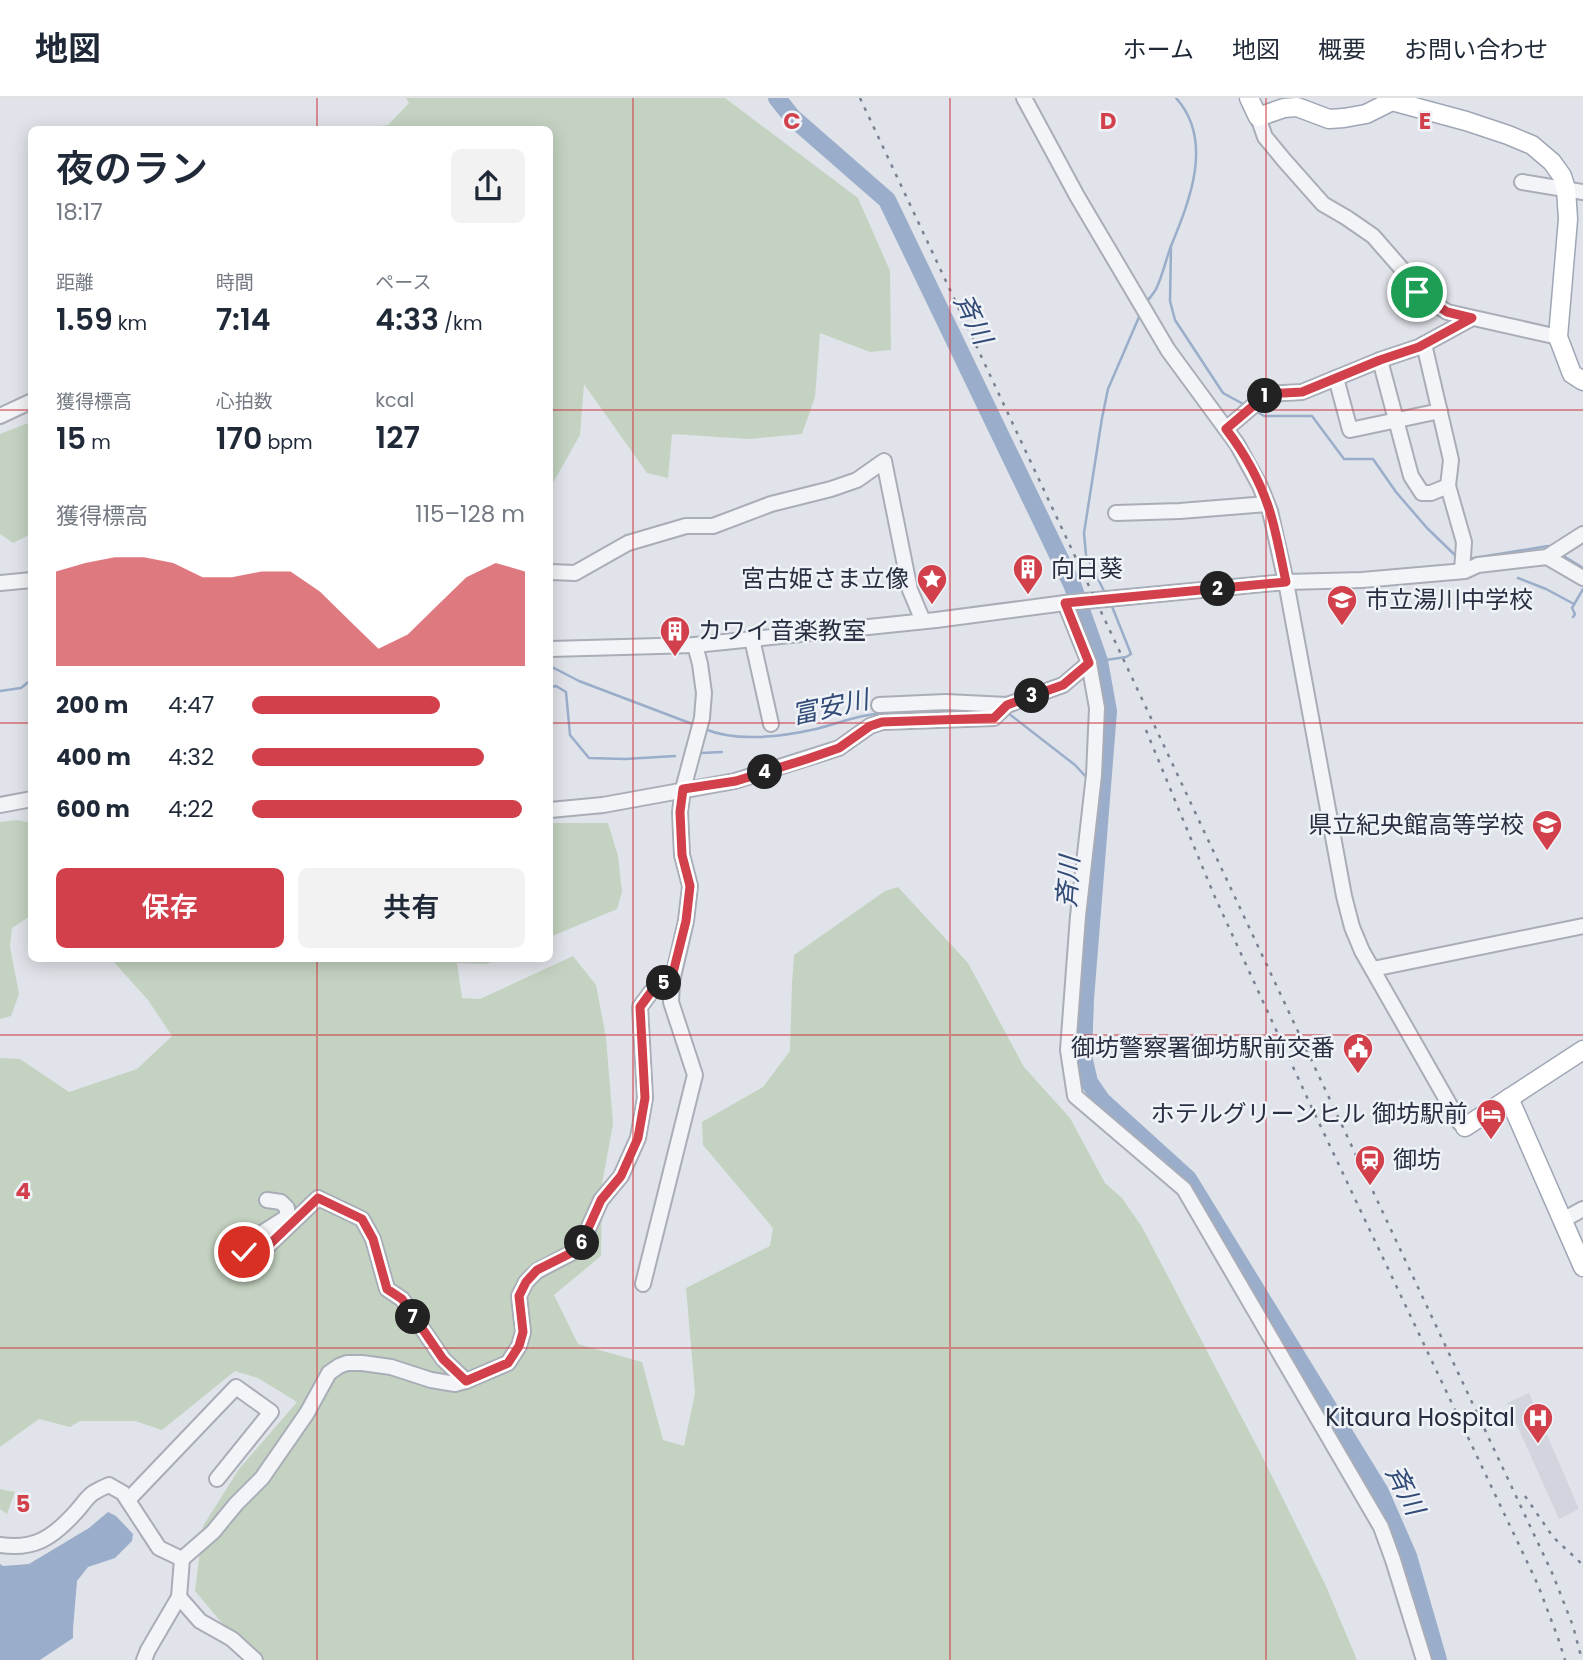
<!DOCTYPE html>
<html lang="ja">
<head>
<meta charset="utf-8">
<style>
  body { margin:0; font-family:Poppins,"Noto Sans JP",sans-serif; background:#f2f2f3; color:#1f2937; height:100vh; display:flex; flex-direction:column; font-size:26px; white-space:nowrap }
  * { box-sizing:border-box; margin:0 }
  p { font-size:23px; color:#747a83 }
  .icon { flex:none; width:38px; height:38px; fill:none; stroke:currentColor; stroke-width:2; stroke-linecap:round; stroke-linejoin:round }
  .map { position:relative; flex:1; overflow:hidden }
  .details { position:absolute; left:28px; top:28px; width:525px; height:836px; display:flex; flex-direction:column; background:#fff; border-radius:10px; box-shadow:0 4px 18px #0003 }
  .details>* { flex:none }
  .pin { position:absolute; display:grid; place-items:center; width:60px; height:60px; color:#fff; margin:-30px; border:4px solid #fff; border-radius:50%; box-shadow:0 2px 7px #0007 }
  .km { position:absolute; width:35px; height:35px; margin:-18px; border-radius:50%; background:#222; color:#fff; font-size:19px; line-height:35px; text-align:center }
  .round { display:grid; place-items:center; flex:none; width:74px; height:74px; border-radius:10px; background:#f2f2f3 }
  .headline { display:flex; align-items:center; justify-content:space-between; height:119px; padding:0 28px }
  h1 { font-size:38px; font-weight:600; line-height:52px }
  .metrics { display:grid; grid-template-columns:repeat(3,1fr); gap:10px; height:119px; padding:7px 28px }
  .metrics div { display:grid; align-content:center }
  .metrics b { font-size:30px; font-weight:600 }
  .metrics small { font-size:19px; font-weight:400 }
  .metrics p { font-size:19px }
  .chart { height:196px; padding:14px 28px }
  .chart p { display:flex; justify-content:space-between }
  .chart svg { width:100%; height:126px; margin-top:7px; fill:#d2414b; opacity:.7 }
  .button { display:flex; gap:14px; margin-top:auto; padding:14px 28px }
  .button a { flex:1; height:80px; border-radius:10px; background:#d2414b; color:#fff; font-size:28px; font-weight:600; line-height:80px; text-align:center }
  .button a+a { background:#f2f2f3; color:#1f2937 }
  ul { padding:0 28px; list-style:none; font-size:23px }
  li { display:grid; grid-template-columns:112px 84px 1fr; align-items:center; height:52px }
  li i { height:18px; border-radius:9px; background:#d2414b }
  header { display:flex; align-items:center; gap:42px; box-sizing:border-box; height:98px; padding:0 35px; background:#fff; border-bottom:2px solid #e0e1e3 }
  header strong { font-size:33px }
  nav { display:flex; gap:38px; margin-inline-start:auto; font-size:24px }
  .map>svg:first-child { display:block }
  .built { fill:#d2d5de }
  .green { fill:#c4d3c1 }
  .water { fill:#9aadca }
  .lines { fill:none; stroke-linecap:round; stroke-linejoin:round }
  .stream { stroke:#9aadca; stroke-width:2.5 }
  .river { stroke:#9aadca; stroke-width:18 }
  .minor-casing { stroke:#a9adb7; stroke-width:18 }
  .major-casing { stroke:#9fa6b5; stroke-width:21 }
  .minor { stroke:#f3f4f7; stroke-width:14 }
  .major { stroke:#fff; stroke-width:18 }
  .rail { stroke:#798193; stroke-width:2.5; stroke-dasharray:3.5 7; stroke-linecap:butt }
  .route-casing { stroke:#fff; stroke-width:14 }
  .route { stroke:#d2414b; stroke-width:9 }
  .grid { fill:none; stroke:#d2414b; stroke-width:2; stroke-opacity:0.55 }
  .labels { text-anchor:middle; stroke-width:5; stroke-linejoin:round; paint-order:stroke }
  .poi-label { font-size:24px; fill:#282f41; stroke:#eff2f7; text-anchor:end }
  .water-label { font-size:26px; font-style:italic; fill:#314a76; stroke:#eff2f7 }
  .grid-label { font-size:23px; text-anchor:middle; font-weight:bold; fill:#d2414b; stroke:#eff2f7; stroke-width:5; stroke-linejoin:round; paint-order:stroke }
</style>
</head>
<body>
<header>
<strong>地図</strong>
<nav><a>ホーム</a><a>地図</a><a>概要</a><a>お問い合わせ</a></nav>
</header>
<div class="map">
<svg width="1583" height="1562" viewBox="0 0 1583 1562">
  <rect width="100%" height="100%" fill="#e0e3e9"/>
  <!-- built -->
  <path class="built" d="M1529 1295 1579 1411 1559 1421 1507 1305Z"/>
  <!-- green -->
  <g class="green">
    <path d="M406 0H725L858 100 890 173 891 252 870 254 820 235 815 299 802 336 749 341 672 336 668 380 647 375 584 286 580 337 550 390V32L357 31 388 27 409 5Z"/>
    <path d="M31 324V436L13 445 0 436V336Z"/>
    <path d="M17 722 31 725V821L27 820 12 830 10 849 19 896 11 918 0 921V724Z"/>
    <path d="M550 725H608L618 758 622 794 617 811 550 839Z"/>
    <path d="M898 789 968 865 1024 969 1070 1020 1105 1085 1122 1100 1142 1129 1262 1358 1326 1488 1357 1562H253L195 1493 203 1428 239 1371 297 1304 258 1280 235 1273 162 1332 135 1323H80L70 1329 39 1321 0 1349V960L20 961 69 994 137 971 172 938 148 902 111 861H499L486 866 457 865 462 900 480 901 573 858 596 887 606 939 613 1026 602 1086 601 1158 554 1197 578 1246 642 1264 663 1342 684 1348 695 1295 686 1190 770 1148 773 1130 703 1047 702 1024 763 989 790 953 792 885 794 857 885 793Z"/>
    <path d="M0 1391 15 1394 7 1416 0 1411Z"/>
  </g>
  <!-- water -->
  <path class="water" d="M108 1414 116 1418 133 1436 132 1443 115 1460 88 1469 77 1483 73 1531V1540L40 1562H0V1466L3 1468 29 1466 89 1430Z"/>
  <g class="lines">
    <!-- stream -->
    <g class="stream">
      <path d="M1171 148 1170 203 1175 222 1223 295 1245 307"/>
      <path d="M1148 202C1151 198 1155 194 1157 189 1163 176 1166 161 1171 148 1190 102 1214 42 1176 0"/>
      <path d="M1254 312 1264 318H1312L1344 361H1373L1396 394 1427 430 1458 460"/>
      <path d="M1562 457 1583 470"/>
      <path d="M1468 461 1548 448 1550 450"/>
      <path d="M1518 480 1546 491 1574 506"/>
      <path d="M1105 495 1086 457 1084 435 1102 320 1108 291 1139 219"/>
      <path d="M1573 519 1575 516 1572 510 1583 491"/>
      <path d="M1099 563 1126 559 1131 556 1111 506"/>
      <path d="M550 568 579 583 695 627"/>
      <path d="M550 589 556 588 566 594 570 637 589 660 625 661 675 658"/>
      <path d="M0 593 21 590 32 581"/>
      <path d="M1008 615 1075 667 1089 682"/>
      <path d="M705 631C735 644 780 639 811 632 831 628 849 620 869 617 899 612 930 614 960 612"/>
      <path d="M701 655 722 654"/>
    </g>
    <!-- river -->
    <path class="river" d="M777 0 792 19 887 102 1072 486 1099 563 1108 613 1085 901 1083 958 1089 984 1102 1003 1188 1081 1380 1394 1408 1458 1438 1562"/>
    <!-- minor casing -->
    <g class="minor-casing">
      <g id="minor">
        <path d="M1024 0 1077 98 1168 252 1237 346 1260 388 1270 413 1286 484 1344 798 1352 829 1362 853 1460 1025 1465 1029"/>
        <path d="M1258 19 1265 39 1284 62 1323 106 1347 120 1373 138 1401 170 1417 194 1447 214 1558 239"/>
        <path d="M1522 84 1583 94"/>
        <path d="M1380 262 1411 378 1422 395H1431L1448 388 1451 362 1424 246"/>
        <path d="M1336 280 1350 332 1440 313"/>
        <path d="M0 318 32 303"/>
        <path d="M1226 331 1267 296 1302 294 1380 262 1419 249 1472 220"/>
        <path d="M1448 388 1464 444 1462 473"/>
        <path d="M1116 415 1180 413 1267 406"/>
        <path d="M1547 459 1583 480"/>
        <path d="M550 474 575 475 628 445 686 428H713L771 406 831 391 857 382 884 363 910 492 923 523"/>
        <path d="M0 485 32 482"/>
        <path d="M1065 505 1089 565 1097 610 1094 677 1078 818 1068 952 1075 998 1184 1091 1381 1429 1393 1462 1424 1562"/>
        <path d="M752 541 771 626"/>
        <path d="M550 551 695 547 936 522 1065 505 1286 484 1362 482 1465 473 1478 467 1547 459 1583 436"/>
        <path d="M879 607 946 604 1007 607 1063 587 1089 565"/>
        <path d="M0 707 32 701"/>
        <path d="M550 712 603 707 735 683 839 650 870 628 882 624 994 620 1007 607"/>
        <path d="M1373 871 1583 828"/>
        <path d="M267 1102 281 1104 287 1110V1119L254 1140 244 1154 250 1165 318 1100 362 1121 373 1141 387 1191 402 1201 443 1261 466 1283"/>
        <path d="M1563 1122 1583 1111"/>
        <path d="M643 1186 695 977 671 904 672 883 686 823 690 788 682 757 680 714 683 691 702 620 704 595 700 566 695 547"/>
        <path d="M128 1402 236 1289 271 1314 217 1381"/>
        <path d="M0 1447C34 1452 52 1440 74 1416 81 1409 86 1400 93 1395 98 1392 104 1389 109 1387L123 1395 159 1450 182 1461"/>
        <path d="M179 1499 200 1523 232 1541 255 1562"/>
        <path d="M144 1562 148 1552 179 1499 182 1461 213 1434 236 1406 262 1380 307 1315 329 1275 339 1268 347 1265H362L391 1269 431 1282 455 1286 466 1283 508 1265 519 1248 523 1234 519 1198 526 1184 537 1173 579 1151 601 1102 621 1078 638 1040 645 1000 640 909 651 894 660 887 672 883"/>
      </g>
    </g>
    <!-- major casing -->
    <g class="major-casing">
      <g id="major">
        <path d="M1249 0 1258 19 1284 10 1297 9 1329 21 1344 20 1366 16 1392 3 1466 23 1508 37 1532 47 1552 64 1562 78 1566 91 1568 121 1558 239 1572 276 1583 283"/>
        <path d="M1509 1000 1583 1169"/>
        <path d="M1465 1029 1583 952"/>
      </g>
    </g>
    <!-- minor -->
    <use href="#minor" class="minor"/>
    <!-- major -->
    <use href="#major" class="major"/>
    <!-- rail -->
    <g class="rail">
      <path d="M860 0 1553 1477 1573 1528 1582 1562"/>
      <path d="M1146 632 1214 797 1311 1008 1538 1487 1558 1540 1565 1562"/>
      <path d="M1525 1398 1553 1439 1583 1467"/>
    </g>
  </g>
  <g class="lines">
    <!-- route casing -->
    <g class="route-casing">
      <path id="route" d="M244 1154 250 1165 318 1100 362 1121 373 1141 387 1191 402 1201 443 1261 466 1283 508 1265 519 1248 523 1234 519 1198 526 1184 537 1172 579 1151 601 1102 621 1078 638 1040 645 1000 640 909 651 894 660 887 671 883 686 823 690 788 682 757 680 714 683 691 736 683 807 661 839 650 870 628 882 624 994 620 1007 607 1063 587 1089 565 1065 505 1286 484C1281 461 1277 437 1270 414 1261 385 1245 356 1226 331L1267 296 1302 294 1380 262 1419 249 1472 220 1447 214 1417 194"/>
    </g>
    <!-- route -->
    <use href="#route" class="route"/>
  </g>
  <!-- grid -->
  <path class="grid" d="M317 0V32M633 0V1562M950 0V1562M1266 0V1562M0 312H32M550 312H1583M0 625H32M550 625H1583M317 861V1562M0 937H1583M0 1250H1583"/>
  <!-- icons -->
  <defs>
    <g id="building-pin" transform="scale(1.575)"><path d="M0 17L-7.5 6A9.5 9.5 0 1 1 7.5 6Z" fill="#d2414b" stroke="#eff2f7"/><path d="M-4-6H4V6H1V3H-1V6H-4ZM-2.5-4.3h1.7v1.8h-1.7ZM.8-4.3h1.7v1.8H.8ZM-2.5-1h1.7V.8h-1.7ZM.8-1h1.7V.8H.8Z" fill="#fff"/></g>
    <g id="sight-pin" transform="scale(1.575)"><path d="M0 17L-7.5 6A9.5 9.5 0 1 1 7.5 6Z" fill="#d2414b" stroke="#eff2f7"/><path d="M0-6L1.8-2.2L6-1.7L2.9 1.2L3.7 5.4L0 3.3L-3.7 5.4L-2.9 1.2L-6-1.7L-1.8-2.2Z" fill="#fff"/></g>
    <g id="school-pin" transform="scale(1.575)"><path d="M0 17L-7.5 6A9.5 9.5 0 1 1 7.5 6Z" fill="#d2414b" stroke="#eff2f7"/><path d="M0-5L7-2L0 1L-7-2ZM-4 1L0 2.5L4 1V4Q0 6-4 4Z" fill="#fff"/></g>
    <g id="civic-pin" transform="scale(1.575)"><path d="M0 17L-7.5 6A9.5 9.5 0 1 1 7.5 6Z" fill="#d2414b" stroke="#eff2f7"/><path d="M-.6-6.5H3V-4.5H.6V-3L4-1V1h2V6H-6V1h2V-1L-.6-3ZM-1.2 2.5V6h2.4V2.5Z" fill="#fff"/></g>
    <g id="hotel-pin" transform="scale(1.575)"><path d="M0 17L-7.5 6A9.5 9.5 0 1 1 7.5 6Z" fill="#d2414b" stroke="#eff2f7"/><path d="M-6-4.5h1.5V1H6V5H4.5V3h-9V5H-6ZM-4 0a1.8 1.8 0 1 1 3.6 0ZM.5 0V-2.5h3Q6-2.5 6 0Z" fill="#fff"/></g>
    <g id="station-pin" transform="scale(1.575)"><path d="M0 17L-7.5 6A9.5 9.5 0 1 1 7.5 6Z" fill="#d2414b" stroke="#eff2f7"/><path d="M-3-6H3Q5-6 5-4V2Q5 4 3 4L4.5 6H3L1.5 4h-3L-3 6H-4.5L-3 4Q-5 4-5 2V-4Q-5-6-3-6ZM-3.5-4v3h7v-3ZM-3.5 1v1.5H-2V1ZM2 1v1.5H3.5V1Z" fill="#fff"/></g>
    <g id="hospital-pin" transform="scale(1.575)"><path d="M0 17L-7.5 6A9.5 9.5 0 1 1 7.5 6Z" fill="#d2414b" stroke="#eff2f7"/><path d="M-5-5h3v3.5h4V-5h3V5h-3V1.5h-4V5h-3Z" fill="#fff"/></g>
  </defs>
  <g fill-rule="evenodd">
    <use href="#building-pin" x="1028" y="471"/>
    <use href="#sight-pin" x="932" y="481"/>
    <use href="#school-pin" x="1342" y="502"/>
    <use href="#building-pin" x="675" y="533"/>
    <use href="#school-pin" x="1547" y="727"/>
    <use href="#civic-pin" x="1358" y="950"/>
    <use href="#hotel-pin" x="1491" y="1016"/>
    <use href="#station-pin" x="1370" y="1062"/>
    <use href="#hospital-pin" x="1538" y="1320"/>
  </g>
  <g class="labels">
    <!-- poi labels -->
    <g class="poi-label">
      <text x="1051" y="479" text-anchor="start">向日葵</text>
      <text x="909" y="489">宮古姫さま立像</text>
      <text x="1365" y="510" text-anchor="start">市立湯川中学校</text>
      <text x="698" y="541" text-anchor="start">カワイ音楽教室</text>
      <text x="1524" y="735">県立紀央館高等学校</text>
      <text x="1335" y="958">御坊警察署御坊駅前交番</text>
      <text x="1468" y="1024">ホテルグリーンヒル 御坊駅前</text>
      <text x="1393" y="1070" text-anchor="start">御坊</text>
      <text x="1515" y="1328">Kitaura Hospital</text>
    </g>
    <!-- water labels -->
    <g class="water-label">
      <text transform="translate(973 221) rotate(64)" y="9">斉川</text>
      <text transform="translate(830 609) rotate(-12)" y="9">富安川</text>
      <text transform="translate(1068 784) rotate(-86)" y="9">斉川</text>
      <text transform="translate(1405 1392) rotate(63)" y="9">斉川</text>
    </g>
  </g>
  <g class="grid-label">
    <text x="792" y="31">C</text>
    <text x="1108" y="31">D</text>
    <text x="1425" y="31">E</text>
    <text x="23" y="1101">4</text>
    <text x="23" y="1414">5</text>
  </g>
</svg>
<div class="pin" style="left:1417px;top:194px;background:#1e9e55"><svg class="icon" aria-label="arrive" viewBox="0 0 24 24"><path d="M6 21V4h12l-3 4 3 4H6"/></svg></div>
<div class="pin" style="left:244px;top:1154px;background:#d93025"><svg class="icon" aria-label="check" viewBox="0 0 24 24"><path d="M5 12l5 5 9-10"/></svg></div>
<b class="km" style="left:1265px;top:298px">1</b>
<b class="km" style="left:1218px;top:491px">2</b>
<b class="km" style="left:1032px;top:598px">3</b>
<b class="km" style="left:765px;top:674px">4</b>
<b class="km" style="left:664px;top:885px">5</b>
<b class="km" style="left:582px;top:1145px">6</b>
<b class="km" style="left:413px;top:1219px">7</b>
<section class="details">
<div class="headline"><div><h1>夜のラン</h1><p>18:17</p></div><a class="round"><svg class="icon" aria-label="share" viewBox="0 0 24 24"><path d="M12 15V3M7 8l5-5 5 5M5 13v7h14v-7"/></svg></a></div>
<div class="metrics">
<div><p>距離</p><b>1.59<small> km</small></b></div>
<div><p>時間</p><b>7:14</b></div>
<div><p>ペース</p><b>4:33<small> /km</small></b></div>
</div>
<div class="metrics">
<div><p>獲得標高</p><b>15<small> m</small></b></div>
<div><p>心拍数</p><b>170<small> bpm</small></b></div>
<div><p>kcal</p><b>127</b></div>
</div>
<div class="chart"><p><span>獲得標高</span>115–128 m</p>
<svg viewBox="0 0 160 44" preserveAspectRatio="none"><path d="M0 44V11L10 8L20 6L30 6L40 8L50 13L60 13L70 11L80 11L90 18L100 28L110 38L120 33L130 23L140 13L150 8L160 11V44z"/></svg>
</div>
<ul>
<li><b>200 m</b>4:47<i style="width:69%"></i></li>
<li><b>400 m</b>4:32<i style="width:85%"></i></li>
<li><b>600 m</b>4:22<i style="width:99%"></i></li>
</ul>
<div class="button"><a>保存</a><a>共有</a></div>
</section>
</div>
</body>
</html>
